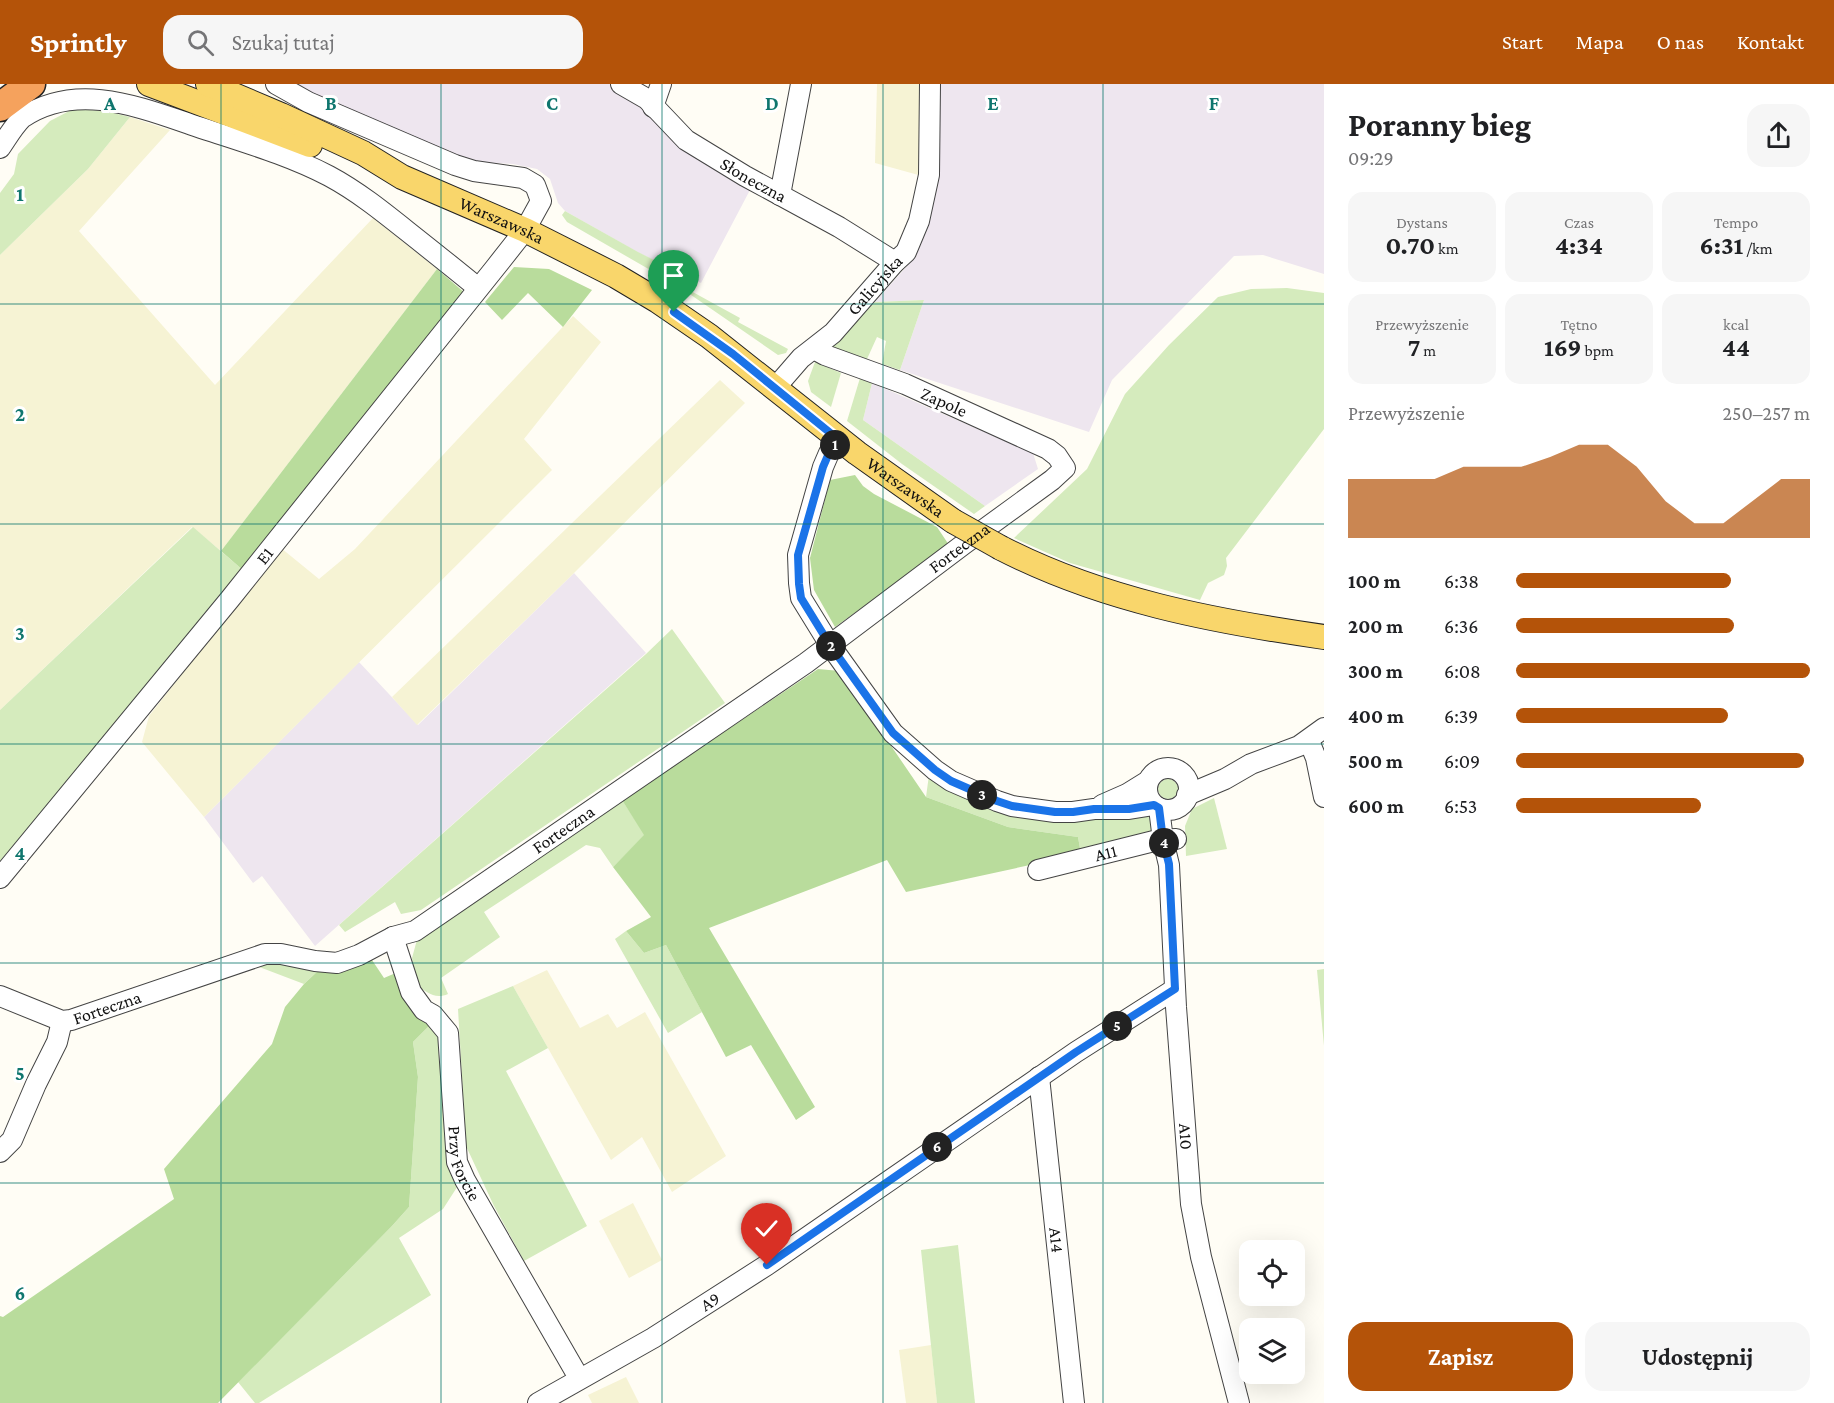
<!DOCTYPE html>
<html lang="pl">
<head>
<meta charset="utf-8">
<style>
  body { margin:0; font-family:"Crimson Pro",serif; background:#f6f6f6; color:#202124; height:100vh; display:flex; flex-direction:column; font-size:22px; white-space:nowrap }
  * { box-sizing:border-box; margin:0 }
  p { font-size:20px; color:#757577 }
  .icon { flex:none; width:33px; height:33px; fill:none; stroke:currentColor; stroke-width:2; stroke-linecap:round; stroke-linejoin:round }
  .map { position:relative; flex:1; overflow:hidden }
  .details { display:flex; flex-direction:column; background:#fff; width:510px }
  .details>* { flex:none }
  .fabs { position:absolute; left:1239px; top:1156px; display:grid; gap:12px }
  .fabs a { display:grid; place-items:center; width:66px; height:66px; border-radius:12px; background:#fff; box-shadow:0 6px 24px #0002; font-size:30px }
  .pin { position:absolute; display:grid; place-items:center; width:51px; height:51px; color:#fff; margin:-62px -26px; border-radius:50% 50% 50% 0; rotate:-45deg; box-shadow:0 0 6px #0007 }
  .pin .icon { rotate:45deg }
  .km { position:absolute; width:30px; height:30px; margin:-15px; border-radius:50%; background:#222; color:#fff; font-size:16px; line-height:30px; text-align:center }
  .round { display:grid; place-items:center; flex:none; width:63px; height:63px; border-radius:18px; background:#f6f6f6 }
  .headline { display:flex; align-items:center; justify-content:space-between; height:102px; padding:0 24px }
  h1 { font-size:33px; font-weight:700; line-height:45px }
  .stats { display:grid; grid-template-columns:repeat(3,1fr); gap:9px; height:102px; padding:6px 24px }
  .stats div { display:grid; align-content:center; border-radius:15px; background:#f6f6f6; text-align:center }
  .stats b { font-size:26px; font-weight:700 }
  .stats small { font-size:16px; font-weight:400 }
  .stats p { font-size:16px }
  .chart { height:168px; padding:12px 24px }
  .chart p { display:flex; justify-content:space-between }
  .chart svg { width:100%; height:108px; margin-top:6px; fill:#b45309; opacity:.7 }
  .action { display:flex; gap:12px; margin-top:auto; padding:12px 24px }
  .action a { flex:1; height:69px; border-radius:18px; background:#b45309; color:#fff; font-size:24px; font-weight:700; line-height:69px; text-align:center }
  .action a+a { background:#f6f6f6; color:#202124 }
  ul { padding:0 24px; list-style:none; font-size:20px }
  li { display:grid; grid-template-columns:96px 72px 1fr; align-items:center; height:45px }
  li i { height:15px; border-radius:8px; background:#b45309 }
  header { display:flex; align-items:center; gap:36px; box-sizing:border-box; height:84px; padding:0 30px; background:#b45309; color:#fff }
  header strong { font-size:28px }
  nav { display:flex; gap:33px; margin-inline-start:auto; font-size:21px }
  .search { width:420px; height:54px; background:#f6f6f6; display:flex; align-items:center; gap:15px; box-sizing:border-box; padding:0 21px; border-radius:18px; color:#757577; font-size:22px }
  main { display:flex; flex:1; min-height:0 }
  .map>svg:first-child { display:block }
  .industrial { fill:#eee6ef }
  .farmland { fill:#f6f3d4 }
  .green { fill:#d5ebbd }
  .forest { fill:#b9dc9c }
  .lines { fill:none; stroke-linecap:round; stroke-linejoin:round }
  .minor-casing { stroke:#444; stroke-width:22 }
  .major-casing { stroke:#222; stroke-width:26 }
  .highway-casing { stroke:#222; stroke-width:31 }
  .minor { stroke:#fff; stroke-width:20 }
  .major { stroke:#f9d66b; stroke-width:24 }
  .highway { stroke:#f5a25d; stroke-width:28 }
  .major-bridge-casing { stroke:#222; stroke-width:26; stroke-linecap:butt }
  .major-bridge { stroke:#f9d66b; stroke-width:24 }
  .route-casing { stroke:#fff; stroke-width:12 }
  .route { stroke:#1a73e8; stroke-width:8 }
  .grid { fill:none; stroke:#0f766e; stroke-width:1.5; stroke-opacity:0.55 }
  .labels { text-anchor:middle; stroke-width:6; stroke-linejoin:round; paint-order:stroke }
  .street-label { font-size:18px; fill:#111; stroke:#fff }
  .grid-label { font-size:20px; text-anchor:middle; font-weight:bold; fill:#0f766e; stroke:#fff; stroke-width:6; stroke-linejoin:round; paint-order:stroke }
</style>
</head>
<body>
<header>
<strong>Sprintly</strong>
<div class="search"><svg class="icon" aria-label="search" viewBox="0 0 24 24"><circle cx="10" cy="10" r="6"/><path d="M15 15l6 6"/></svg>Szukaj tutaj</div>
<nav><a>Start</a><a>Mapa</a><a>O nas</a><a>Kontakt</a></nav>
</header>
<main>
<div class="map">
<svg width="1324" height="1319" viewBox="0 0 1324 1319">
  <rect width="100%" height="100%" fill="#fffdf5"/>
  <!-- industrial -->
  <g class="industrial">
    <path d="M292 0H615L750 106 701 199 639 169 565 127 558 119 550 95 537 85 513 80 491 79 452 73Z"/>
    <path d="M939 0H1324V190L1263 171 1234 172 1112 296 1089 348 900 286 924 216 875 218 915 173 923 152Z"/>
    <path d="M872 299 1033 369 1038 385 985 422 863 336Z"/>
    <path d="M574 489 646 569 315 862 262 792 253 799 204 733 359 578 418 641Z"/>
  </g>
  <!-- farmland -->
  <g class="farmland">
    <path d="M877 0H921L922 92 875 79Z"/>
    <path d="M130 33 170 46 79 147 215 301 373 134 437 185 221 467 192 443 0 626V171L88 85Z"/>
    <path d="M573 232 601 258 524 355 552 386 204 733 142 658 149 632 281 464 319 495 355 465Z"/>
    <path d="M720 296 745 319 574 489 417 641 392 613Z"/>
    <path d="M547 886 580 944 608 930 617 944 645 928 726 1072 672 1108 642 1053 611 1076 513 902Z"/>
    <path d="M633 1119 662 1176 629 1194 599 1137Z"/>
    <path d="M931 1261 937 1319H906L899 1266Z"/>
    <path d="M626 1293 639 1319H592L588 1311Z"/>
  </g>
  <!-- green -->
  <g class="green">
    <path d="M73 25 105 27 130 33 88 85 0 171V109L14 90 18 70 50 37Z"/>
    <path d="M565 127 638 168 684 191 680 201 740 234 738 238 788 265 786 269 778 271 678 202 567 138 562 131Z"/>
    <path d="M1287 204 1324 209V345L1226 474 1227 482 1224 491 1208 499 1200 516 1070 479 1014 454 1087 385 1125 310 1169 261 1218 213 1251 205Z"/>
    <path d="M924 216 900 286 882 280 886 257 877 253 867 275 831 263 875 218Z"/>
    <path d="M815 278 841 289 831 323 811 308 808 297Z"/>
    <path d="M860 294 872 299 863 336 985 422 974 430 902 380 847 337Z"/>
    <path d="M193 443 245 488 0 777V626Z"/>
    <path d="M672 545 725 619 421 826 401 830 395 818 345 848 339 841 646 570Z"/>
    <path d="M929 691 1046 735H1095L1148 731 1153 745 1147 754 1081 770 1078 753 1008 743 926 713Z"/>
    <circle cx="1168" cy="705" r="10"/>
    <path d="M1214 714 1227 765 1186 772 1185 742 1192 725Z"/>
    <path d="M622 716 645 751 613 783 600 764 586 761 484 828 500 853 441 894 448 910C435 916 426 908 416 900L412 874 418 852Z"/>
    <path d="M626 847 644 869 666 861 702 928 668 949 615 855Z"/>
    <path d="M269 877 320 885 304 900 254 881Z"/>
    <path d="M1324 885V962L1317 886Z"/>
    <path d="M513 902 548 964 506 987 587 1142 524 1177 494 1122 466 1062 458 925Z"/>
    <path d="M431 940 441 948 461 1097 443 1125 399 1154 431 1211 259 1319H255L238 1298 392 1142 409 1123 418 993 413 958Z"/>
    <path d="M958 1161 975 1319H937L921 1166Z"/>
  </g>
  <!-- forest -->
  <g class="forest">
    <path d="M514 183 549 185 592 206 563 243 528 209 502 236 485 218Z"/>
    <path d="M437 185 465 209 245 488 221 467Z"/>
    <path d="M855 391 863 402 874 410 937 443 949 461 835 543 814 506 810 474 830 396Z"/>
    <path d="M818 585 840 587 926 713 1008 743 1078 753 1081 770 906 808 887 776 709 844 815 1023 796 1036 751 961 726 973 666 861 644 869 626 847 651 833 613 783 644 751 622 716Z"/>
    <path d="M368 870 384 894 398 888 431 940 413 958 418 993 409 1123 392 1142 218 1319H0V1232L3 1233 174 1115 164 1085 272 960 285 923 304 900 320 885Z"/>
  </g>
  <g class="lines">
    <!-- minor casing -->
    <g class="minor-casing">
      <g id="minor">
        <path id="s1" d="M621 0 647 15 686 56 745 92 839 143 895 178"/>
        <path d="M653 23 661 0"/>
        <path d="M0 64C7 54 13 43 22 34 72 0 129 19 184 38 232 55 283 68 329 92 357 107 382 127 407 147 431 166 455 185 478 204"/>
        <path d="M780 111 801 0"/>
        <path id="s2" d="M775 304 801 274 833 249 895 178 906 168 919 137 929 91 930 0"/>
        <path d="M839 356 829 369 823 383 798 471 799 499 801 514 830 561 893 649 935 686 951 697 997 717 1012 722 1055 728H1073L1094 725H1129L1154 721"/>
        <path d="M1309 657 1316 674 1324 713"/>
        <circle cx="1168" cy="705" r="21"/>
        <path d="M1187 711 1225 695 1251 680 1299 662 1324 644"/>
        <path d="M1102 721 1127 710 1148 697"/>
        <path id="s3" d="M1159 724 1163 756 1169 781 1176 923 1191 1120 1201 1173 1239 1319"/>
        <path id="s4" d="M1038 786 1158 756 1176 755"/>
        <path id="s5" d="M0 794 230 515 495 184 525 146 541 117 535 101 523 94 474 87 455 81 308 18 276 0"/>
        <path id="s6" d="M393 853 411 908 424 926 433 931 448 949 457 1078 465 1096 579 1294"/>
        <path id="s7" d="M0 912 62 937 71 936 265 870H281L315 877 337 879 359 871 393 853 415 847 806 579 964 460 1052 396 1065 384 1057 372 1048 365 905 300 825 271 814 265"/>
        <path id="s8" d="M1039 993 1074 1319"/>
        <path d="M0 1068 12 1056 36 1000 57 958 62 937"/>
        <path id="s9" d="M538 1319 653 1254 767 1181 1076 968 1175 905"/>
      </g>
    </g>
    <!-- major casing -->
    <g class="major-casing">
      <g id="major">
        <path d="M149 0 310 61"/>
        <path id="s10" d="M208 0 281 31 363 69 402 93 525 146 616 192 658 217 709 252 857 369 953 437"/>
        <path d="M1001 464C1102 516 1212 537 1324 553"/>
      </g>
    </g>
    <!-- highway casing -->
    <g class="highway-casing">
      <path id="highway" d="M0 23 31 0"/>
    </g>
    <!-- minor -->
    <use href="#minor" class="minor"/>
    <!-- major -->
    <use href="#major" class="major"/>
    <!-- highway -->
    <use href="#highway" class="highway"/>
    <!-- major-bridge casing -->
    <g class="major-bridge-casing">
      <path id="major-bridge" d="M953 437 1001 464"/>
    </g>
    <!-- major-bridge -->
    <use href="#major-bridge" class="major-bridge"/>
  </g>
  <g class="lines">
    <!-- route casing -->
    <g class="route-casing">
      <path id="route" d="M674 228 733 270 839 356 829 369 823 383 798 471 799 500 801 514 830 561 893 649 935 686 951 697 997 717 1012 722 1055 728H1073L1094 725H1129L1154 721 1159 724 1163 756 1169 780 1175 905 1076 968 767 1181"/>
    </g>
    <!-- route -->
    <use href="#route" class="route"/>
  </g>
  <!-- grid -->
  <path class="grid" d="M221 0V1319M441 0V1319M662 0V1319M883 0V1319M1103 0V1319M0 220H1324M0 440H1324M0 660H1324M0 879H1324M0 1099H1324"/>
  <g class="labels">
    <!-- street labels -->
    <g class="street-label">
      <text dy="6" stroke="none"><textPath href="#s1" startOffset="165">Słoneczna</textPath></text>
      <text dy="6" stroke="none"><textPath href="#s10" startOffset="324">Warszawska</textPath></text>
      <text dy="6" stroke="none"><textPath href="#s2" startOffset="144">Galicyjska</textPath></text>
      <text transform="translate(944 318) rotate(24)" y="6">Zapole</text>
      <text dy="6" stroke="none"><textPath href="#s10" startOffset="810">Warszawska</textPath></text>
      <text dy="6" stroke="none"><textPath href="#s7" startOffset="1104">Forteczna</textPath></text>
      <text dy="6" stroke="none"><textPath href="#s5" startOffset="417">E1</textPath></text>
      <text dy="6" stroke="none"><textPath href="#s7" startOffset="618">Forteczna</textPath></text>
      <text dy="6" stroke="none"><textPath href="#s4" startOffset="70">A11</textPath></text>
      <text dy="6" stroke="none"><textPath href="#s7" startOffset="114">Forteczna</textPath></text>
      <text dy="6" stroke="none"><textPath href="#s3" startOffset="330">A10</textPath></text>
      <text dy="6" stroke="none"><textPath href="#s6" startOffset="246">Przy Forcie</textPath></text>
      <text dy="6" stroke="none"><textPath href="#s8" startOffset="164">A14</textPath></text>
      <text dy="6" stroke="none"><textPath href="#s9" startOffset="200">A9</textPath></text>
    </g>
  </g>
  <g class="grid-label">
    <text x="110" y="26">A</text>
    <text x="331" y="26">B</text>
    <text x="552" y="26">C</text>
    <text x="772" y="26">D</text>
    <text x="993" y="26">E</text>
    <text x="1214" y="26">F</text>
    <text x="20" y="117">1</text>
    <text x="20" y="337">2</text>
    <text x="20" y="556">3</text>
    <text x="20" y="776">4</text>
    <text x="20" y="996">5</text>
    <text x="20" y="1216">6</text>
  </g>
</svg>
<div class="fabs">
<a><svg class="icon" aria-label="locate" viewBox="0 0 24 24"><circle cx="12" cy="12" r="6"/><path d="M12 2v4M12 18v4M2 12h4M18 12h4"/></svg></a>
<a><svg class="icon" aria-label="layers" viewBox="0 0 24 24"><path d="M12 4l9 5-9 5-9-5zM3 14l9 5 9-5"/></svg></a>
</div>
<div class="pin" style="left:674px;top:228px;background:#1e9e55"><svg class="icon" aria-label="arrive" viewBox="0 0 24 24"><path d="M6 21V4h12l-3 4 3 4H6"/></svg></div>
<div class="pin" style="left:767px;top:1181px;background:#d93025"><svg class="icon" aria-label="check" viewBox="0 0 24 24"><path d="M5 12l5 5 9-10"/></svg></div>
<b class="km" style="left:835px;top:361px">1</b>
<b class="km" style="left:831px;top:562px">2</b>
<b class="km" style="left:982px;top:711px">3</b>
<b class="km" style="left:1164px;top:759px">4</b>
<b class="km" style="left:1117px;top:942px">5</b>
<b class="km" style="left:937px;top:1063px">6</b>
</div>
<section class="details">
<div class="headline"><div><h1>Poranny bieg</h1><p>09:29</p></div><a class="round"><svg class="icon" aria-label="share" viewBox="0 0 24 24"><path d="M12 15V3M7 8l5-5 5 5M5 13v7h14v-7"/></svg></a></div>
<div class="stats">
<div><p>Dystans</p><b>0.70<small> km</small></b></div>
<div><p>Czas</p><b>4:34</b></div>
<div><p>Tempo</p><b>6:31<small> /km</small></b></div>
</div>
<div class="stats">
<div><p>Przewyższenie</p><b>7<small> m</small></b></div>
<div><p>Tętno</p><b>169<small> bpm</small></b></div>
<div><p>kcal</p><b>44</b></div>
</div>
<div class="chart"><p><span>Przewyższenie</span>250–257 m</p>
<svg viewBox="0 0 160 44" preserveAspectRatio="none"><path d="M0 44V20L10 20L20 20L30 20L40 15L50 15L60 15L70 11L80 6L90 6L100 15L110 29L120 38L130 38L140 29L150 20L160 20V44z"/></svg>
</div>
<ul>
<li><b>100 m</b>6:38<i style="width:73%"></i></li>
<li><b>200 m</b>6:36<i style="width:74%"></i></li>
<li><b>300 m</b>6:08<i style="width:100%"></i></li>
<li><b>400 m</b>6:39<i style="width:72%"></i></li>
<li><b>500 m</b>6:09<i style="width:98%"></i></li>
<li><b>600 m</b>6:53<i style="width:63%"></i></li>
</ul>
<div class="action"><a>Zapisz</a><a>Udostępnij</a></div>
</section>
</main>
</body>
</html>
